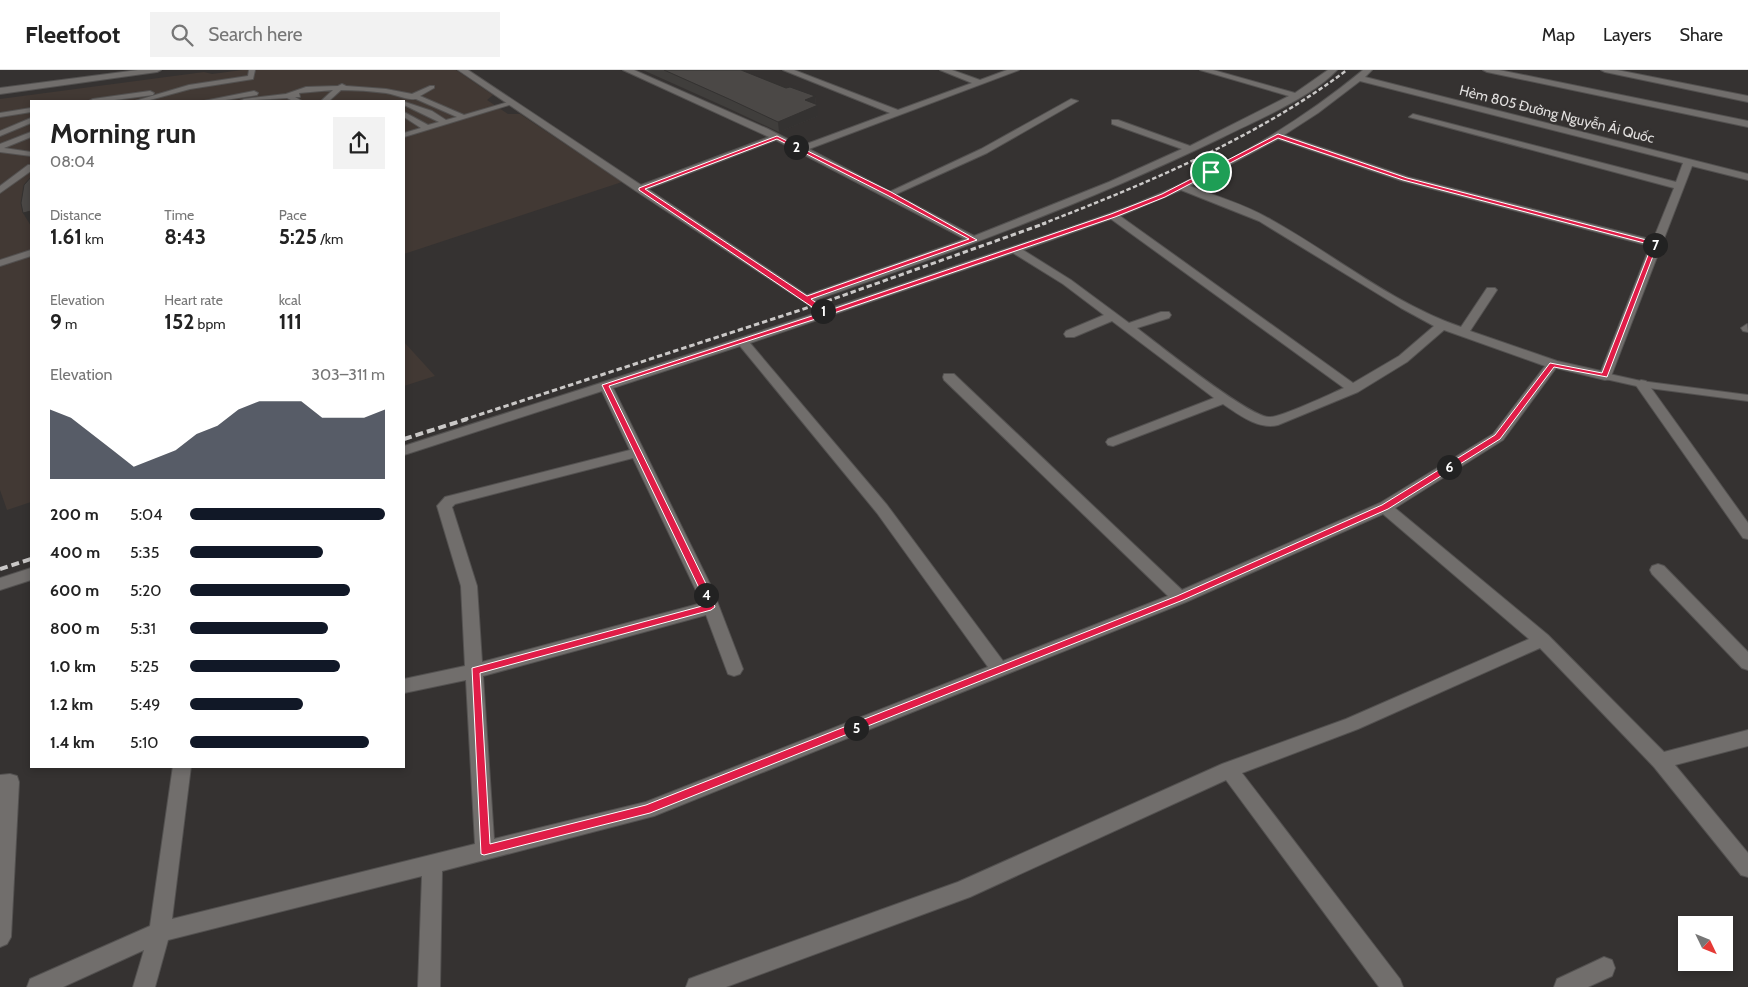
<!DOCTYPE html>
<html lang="en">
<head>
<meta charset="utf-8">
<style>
  body { margin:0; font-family:Cabin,sans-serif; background:#f2f2f2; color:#222; height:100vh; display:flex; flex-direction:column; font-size:19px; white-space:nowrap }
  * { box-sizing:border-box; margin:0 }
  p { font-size:16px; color:#767676 }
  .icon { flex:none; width:28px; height:28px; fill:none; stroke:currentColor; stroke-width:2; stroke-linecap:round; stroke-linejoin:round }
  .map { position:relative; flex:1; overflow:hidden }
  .drawer { position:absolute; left:30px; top:30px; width:375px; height:668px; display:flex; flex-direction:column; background:#fff; border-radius:0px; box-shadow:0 2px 8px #0003 }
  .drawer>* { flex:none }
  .needle { width:32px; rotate:133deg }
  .controls { position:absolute; left:1678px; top:846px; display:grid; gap:10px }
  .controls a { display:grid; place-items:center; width:55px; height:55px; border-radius:0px; background:#fff; box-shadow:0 2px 8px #0003; font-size:25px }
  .pin { position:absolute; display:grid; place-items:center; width:42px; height:42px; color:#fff; margin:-21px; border:2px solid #fff; border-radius:50%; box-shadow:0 1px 5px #0007 }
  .km { position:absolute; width:25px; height:25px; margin:-12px; border-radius:50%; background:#222; color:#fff; font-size:14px; line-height:25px; text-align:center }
  .round { display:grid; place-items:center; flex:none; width:52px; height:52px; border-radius:0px; background:#f2f2f2 }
  .headline { display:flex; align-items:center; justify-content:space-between; height:85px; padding:0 20px }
  h1 { font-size:28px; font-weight:800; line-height:38px }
  .metrics { display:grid; grid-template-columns:repeat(3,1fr); gap:8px; height:85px; padding:5px 20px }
  .metrics div { display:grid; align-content:center }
  .metrics b { font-size:21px; font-weight:800 }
  .metrics small { font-size:14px; font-weight:400 }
  .metrics p { font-size:14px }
  .chart { height:140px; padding:10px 20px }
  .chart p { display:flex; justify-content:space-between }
  .chart svg { width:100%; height:90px; margin-top:5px; fill:#111827; opacity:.7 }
  ul { padding:0 20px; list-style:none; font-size:16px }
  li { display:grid; grid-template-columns:80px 60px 1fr; align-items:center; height:38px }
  li i { height:12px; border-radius:6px; background:#111827 }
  header { display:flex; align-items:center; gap:30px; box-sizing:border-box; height:70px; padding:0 25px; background:#fff; border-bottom:1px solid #e0e0e0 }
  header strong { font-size:24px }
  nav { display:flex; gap:28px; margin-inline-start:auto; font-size:18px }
  .search { width:350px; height:45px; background:#f2f2f2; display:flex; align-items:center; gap:12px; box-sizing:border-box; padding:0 18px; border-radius:0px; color:#767676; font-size:19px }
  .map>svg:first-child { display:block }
  .built { fill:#423934 }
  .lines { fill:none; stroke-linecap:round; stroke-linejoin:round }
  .lane-casing { stroke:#535150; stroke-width:2 }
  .street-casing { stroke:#535150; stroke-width:2 }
  .secondary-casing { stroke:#535150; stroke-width:2 }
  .lane { fill:#716e6c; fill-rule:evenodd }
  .street { fill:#716e6c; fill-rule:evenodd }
  .secondary { fill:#716e6c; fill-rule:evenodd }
  .rail-far2 { stroke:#cac8c7; stroke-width:2.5; stroke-dasharray:4.5 2.5; stroke-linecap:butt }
  .rail-far1 { stroke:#cac8c7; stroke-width:3; stroke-dasharray:5.5 3; stroke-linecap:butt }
  .rail { stroke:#cac8c7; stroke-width:4; stroke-dasharray:8 4; stroke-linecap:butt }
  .wall { fill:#403e3c }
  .shaded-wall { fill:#343231 }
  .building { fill:#4b4846; stroke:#343231 }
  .route { fill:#e11d48; stroke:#fff; fill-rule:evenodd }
  .labels { text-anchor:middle; stroke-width:4.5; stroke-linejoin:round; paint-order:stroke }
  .far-street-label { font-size:14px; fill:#e2e0df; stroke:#353231 }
</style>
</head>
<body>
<header>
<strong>Fleetfoot</strong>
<div class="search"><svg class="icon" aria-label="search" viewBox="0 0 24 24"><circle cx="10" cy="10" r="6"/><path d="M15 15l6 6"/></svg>Search here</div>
<nav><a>Map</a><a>Layers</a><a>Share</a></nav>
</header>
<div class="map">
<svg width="1748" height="917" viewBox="0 0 1748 917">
  <rect width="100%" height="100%" fill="#353231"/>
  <!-- built -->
  <g class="built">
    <path d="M242 0H456L493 25 487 30 508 44H520L622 112 404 184V31H31V432L7 440 0 420V29L204 2 212 4Z"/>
    <path d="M404 272 435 306 404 316Z"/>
  </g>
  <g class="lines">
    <!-- lane casing -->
    <g class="lane-casing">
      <g id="lane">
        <path d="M249 0H255L253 9 190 19 146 31H135L189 15 248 6Z"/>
        <path d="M342 14 346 16 386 19 412 24 430 16H434V18L420 26 464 45 512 31 516 33 404 67V63L421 58 404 47V42L428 55 439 52 404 35 402 31 432 41 446 50 457 47 416 29C407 30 397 25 386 23 371 21 356 20 341 20L329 31H321L333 20 299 23 300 27H295L302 31H293L287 28 240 31 244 29 286 24 306 17 338 16Z"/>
        <path d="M150 21 154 23 153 25 107 31H89L93 29Z"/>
        <path d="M254 21 258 23 257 25 219 31H204Z"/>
        <path d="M1071 29 1078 31 987 83 892 126 885 124 981 79Z"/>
        <path d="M31 38V42L0 47V43Z"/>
        <path d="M31 48V53L0 66V61Z"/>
        <path d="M31 62V67L4 78 31 82V86L0 82V74Z"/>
        <path d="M28 95H31V101L0 123V116Z"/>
        <path d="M31 180V186L0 196V190Z"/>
        <path d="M1605 303 1641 311 1748 325V331L1641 317 1601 308 1600 306 1601 304Z"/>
      </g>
    </g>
    <!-- street casing -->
    <g class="street-casing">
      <g id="street">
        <path d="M458 0H468L641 115 769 67 623 0H634L768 59 801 76 890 43 783 0H794L898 40 972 13 940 0H952L980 10 1007 0H1019L809 79 974 166 1109 112 1182 79 1112 54V50H1118L1190 76 1289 26 1200 0H1213L1295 23 1328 0H1337C1312 27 1257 50 1223 67 1091 131 954 182 815 230L821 235 815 239 636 121ZM776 70 965 169 807 225 648 119Z"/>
        <path d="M1363 0H1372L1365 7 1748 104V110L1692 96 1610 309 1605 310 1556 298 1503 370 1395 438 1548 565 1664 682 1748 660V676L1675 695 1748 783V807L1741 805 1654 697 1540 578 1358 659 1242 703 1400 909 1403 917H1379L1226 710 970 827 726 917H686L689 909 697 906 958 812 1222 694 1346 649 1529 569 1383 444 1186 532 654 746 442 801 440 917H418L422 806 168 870 155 917H133L144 880 63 917H27L30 909 150 856 173 696H191L172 849 475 774 466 610 404 623V609L465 596 461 516 437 436 445 427 630 380 602 321 404 385V376C577 320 751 266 923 207 993 182 1065 161 1135 134 1217 101 1295 56 1363 0ZM1360 11 1683 93 1676 112 1413 44 1409 47 1674 118 1653 170 1408 107 1284 65 1318 43ZM1278 69 1402 111 1650 176 1601 301 1557 291 1470 261 1497 220 1495 218H1487L1461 257C1391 233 1332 183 1268 148 1244 134 1215 126 1190 116ZM1181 120 1259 151 1401 238 1434 256 1399 286 1353 313 1120 146ZM1111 149 1344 318C1330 324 1280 348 1269 347 1249 347 1158 274 1137 258L1169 248 1171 245 1169 242H1161L1129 253 1071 210 1023 180ZM1013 183 1063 214 1104 245 1066 261 1064 264 1066 267H1074L1112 251 1214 328 1108 369 1106 372 1108 375 1113 376 1223 334C1238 344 1258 360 1278 355L1358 322 1407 292 1444 260 1545 296 1493 364 1380 433 1182 520 954 304H944L943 307 944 310 1168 526 1003 591 887 435 750 273ZM740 276 877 443 988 597 646 732 494 769 483 606 706 545 728 604 734 606 740 604 743 599 712 518 613 318ZM633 388 702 533 482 592 477 516 452 437 455 434Z"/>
        <path d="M1483 0H1499L1748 51V57L1487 2Z"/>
        <path d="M1601 0H1617L1748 26V32L1605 2Z"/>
        <path d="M1747 254 1748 262 1743 261 1741 258Z"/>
        <path d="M1641 310 1646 311 1748 453V469L1743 468 1635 314Z"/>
        <path d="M1658 494 1664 496 1748 582V600L1742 598 1652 504 1650 500 1652 496Z"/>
        <path d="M31 498V510L0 520V508Z"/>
        <path d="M10 704 17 706 19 712 11 867 7 874 0 877V705Z"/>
        <path d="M1604 887 1612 890 1615 898 1612 906 1588 917H1554L1557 909Z"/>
      </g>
    </g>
    <!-- secondary casing -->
    <g class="secondary-casing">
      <path id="secondary" d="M138 0H161L157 2 0 24V18Z"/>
    </g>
    <!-- lane -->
    <use href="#lane" class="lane"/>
    <!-- street -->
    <use href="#street" class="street"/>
    <!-- secondary -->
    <use href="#secondary" class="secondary"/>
    <!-- rail-far2 -->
    <path class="rail-far2" d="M1042 154C1148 113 1256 68 1347 0"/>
    <!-- rail-far1 -->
    <path class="rail-far1" d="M463 350 819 234 1046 153"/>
    <!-- rail -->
    <g class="rail">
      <path d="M404 369 467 349"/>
      <path d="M0 499 31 489"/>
    </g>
  </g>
  <!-- wall -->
  <path class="wall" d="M643 0H741L786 18 815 26 816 34 818 35V46L779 62 730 39Z"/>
  <!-- shaded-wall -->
  <g class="shaded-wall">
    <path d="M815 26 816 36 818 35V46L779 62 778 52 805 30Z"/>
    <path d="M31 141V156L23 143Z"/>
  </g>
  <!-- building -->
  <g class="building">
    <path d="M664 0H741L786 18 790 17 815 26 805 30 818 35 778 52 729 29Z"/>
    <path d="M31 107V141L23 143 21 133 24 115Z"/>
  </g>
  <!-- route -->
  <path class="route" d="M1278 64 1407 108 1658 173 1607 307 1554 297 1500 369 1388 439 1183 530 650 743 484 785 481 784 472 598 706 535 699 518 602 315 821 243 639 120V118L777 66 891 122 977 170 811 229 827 241 1111 144 1162 124ZM1278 68 1403 110 1652 175 1602 303 1550 293 1495 365 1382 435 1177 526 646 735 490 774 480 603 711 540 715 537 708 518 609 316 828 245 1115 147 1165 127ZM777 69 887 125 969 169 807 226 645 119Z"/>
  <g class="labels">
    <!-- far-street labels -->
    <g class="far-street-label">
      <text transform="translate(1557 44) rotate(14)" y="5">Hẻm 805 Đường Nguyễn Ái Quốc</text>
    </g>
  </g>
</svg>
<div class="controls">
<a><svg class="needle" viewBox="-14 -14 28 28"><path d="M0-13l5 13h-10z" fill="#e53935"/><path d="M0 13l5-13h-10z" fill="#767676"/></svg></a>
</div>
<div class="pin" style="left:1211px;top:102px;background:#1e9e55"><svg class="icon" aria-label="arrive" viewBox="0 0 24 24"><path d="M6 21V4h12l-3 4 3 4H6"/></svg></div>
<b class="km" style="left:823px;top:241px">1</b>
<b class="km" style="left:796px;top:77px">2</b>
<b class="km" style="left:706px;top:525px">4</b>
<b class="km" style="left:856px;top:658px">5</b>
<b class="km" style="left:1449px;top:397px">6</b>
<b class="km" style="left:1655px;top:175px">7</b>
<section class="drawer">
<div class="headline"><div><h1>Morning run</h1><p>08:04</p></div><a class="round"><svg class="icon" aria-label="share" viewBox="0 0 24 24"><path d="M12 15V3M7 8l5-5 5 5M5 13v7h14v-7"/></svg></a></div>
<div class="metrics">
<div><p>Distance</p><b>1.61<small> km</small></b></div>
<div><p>Time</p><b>8:43</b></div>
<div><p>Pace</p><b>5:25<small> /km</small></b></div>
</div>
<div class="metrics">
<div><p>Elevation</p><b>9<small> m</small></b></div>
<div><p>Heart rate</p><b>152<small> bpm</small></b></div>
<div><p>kcal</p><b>111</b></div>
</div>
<div class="chart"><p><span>Elevation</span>303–311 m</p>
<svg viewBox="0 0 160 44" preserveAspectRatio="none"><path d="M0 44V10L10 14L20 22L30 30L40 38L50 34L60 30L70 22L80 18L90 10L100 6L110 6L120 6L130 14L140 14L150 14L160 10V44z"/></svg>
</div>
<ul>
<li><b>200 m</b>5:04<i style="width:100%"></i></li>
<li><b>400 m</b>5:35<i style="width:68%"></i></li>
<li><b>600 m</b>5:20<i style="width:82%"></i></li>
<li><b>800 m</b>5:31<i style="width:71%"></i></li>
<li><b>1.0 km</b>5:25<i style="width:77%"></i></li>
<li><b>1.2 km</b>5:49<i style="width:58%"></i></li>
<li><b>1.4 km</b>5:10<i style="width:92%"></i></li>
</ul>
</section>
</div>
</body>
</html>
